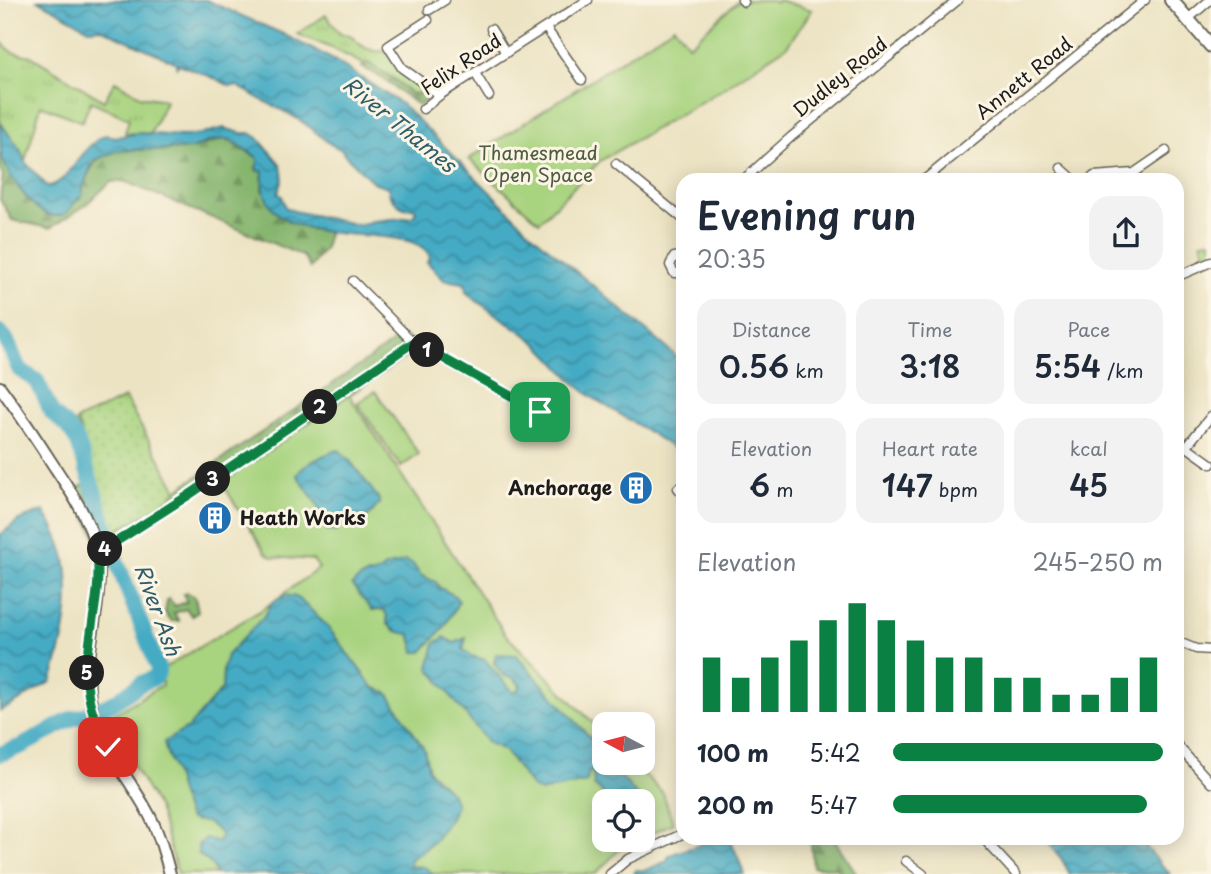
<!DOCTYPE html>
<html lang="en">
<head>
<meta charset="utf-8">
<style>
  body { margin:0; font-family:"Playpen Sans",sans-serif; background:#f2f2f3; color:#1f2937; height:100vh; display:flex; flex-direction:column; font-size:26px; white-space:nowrap }
  * { box-sizing:border-box; margin:0 }
  p { font-size:23px; color:#747a83 }
  .icon { flex:none; width:38px; height:38px; fill:none; stroke:currentColor; stroke-width:2; stroke-linecap:round; stroke-linejoin:round }
  .map { position:relative; flex:1; overflow:hidden }
  .drawer { position:absolute; left:676px; top:173px; width:508px; height:672px; display:flex; flex-direction:column; background:#fff; border-radius:21px; box-shadow:0 4px 18px #0003 }
  .drawer>* { flex:none }
  .needle { width:46px; rotate:277deg }
  .tools { position:absolute; left:592px; top:712px; display:grid; gap:14px }
  .tools a { display:grid; place-items:center; width:63px; height:63px; border-radius:14px; background:#fff; box-shadow:0 4px 18px #0003; font-size:35px }
  .pin { position:absolute; display:grid; place-items:center; width:60px; height:60px; color:#fff; margin:-30px; border-radius:14px; box-shadow:0 4px 10px #0006 }
  .km { position:absolute; width:35px; height:35px; margin:-18px; border-radius:50%; background:#222; color:#fff; font-size:19px; line-height:35px; text-align:center }
  .round { display:grid; place-items:center; flex:none; width:74px; height:74px; border-radius:21px; background:#f2f2f3 }
  .head { display:flex; align-items:center; justify-content:space-between; height:119px; padding:0 21px }
  h1 { font-size:38px; font-weight:600; line-height:52px }
  .figures { display:grid; grid-template-columns:repeat(3,1fr); gap:10px; height:119px; padding:7px 21px }
  .figures div { display:grid; align-content:center; border-radius:18px; background:#f2f2f3; text-align:center }
  .figures b { font-size:30px; font-weight:600 }
  .figures small { font-size:19px; font-weight:400 }
  .figures p { font-size:19px }
  .chart { height:196px; padding:14px 21px }
  .chart p { display:flex; justify-content:space-between }
  .chart svg { width:100%; height:126px; margin-top:7px; stroke:#0b8043; stroke-width:6 }
  ul { padding:0 21px; list-style:none; font-size:23px }
  li { display:grid; grid-template-columns:112px 84px 1fr; align-items:center; height:52px }
  li i { height:18px; border-radius:9px; background:#0b8043 }
  .map>svg:first-child { display:block }
  .grass { fill:url(#grass-tufts); stroke:#62784e; stroke-width:2 }
  .forest { fill:url(#forest-firs); stroke:#516845; stroke-width:2 }
  .park { fill:#a8d37f; stroke:#62784e; stroke-width:2 }
  .garden { fill:url(#garden-dots); stroke:#62784e; stroke-width:2 }
  .water { fill:url(#water-waves); stroke:#306470; stroke-width:2 }
  .lines { fill:none; stroke-linecap:round; stroke-linejoin:round }
  .river { stroke:#44abc4; stroke-width:16 }
  .street-casing { stroke:#656256; stroke-width:11 }
  .secondary-casing { stroke:#656256; stroke-width:14 }
  .primary-casing { stroke:#656256; stroke-width:16 }
  .street { stroke:#fff; stroke-width:8 }
  .secondary { stroke:#fff; stroke-width:10 }
  .primary { stroke:#fff; stroke-width:12 }
  .route-casing { stroke:#fff; stroke-width:14 }
  .route { stroke:#0b8043; stroke-width:9 }
  .labels { text-anchor:middle; stroke-width:6; stroke-linejoin:round; paint-order:stroke }
  .street-label { font-size:19px; fill:#1c1c1c; stroke:#fcf5e5 }
  .park-label { font-size:19px; fill:#4d5c3f; stroke:#fcf5e5 }
  .poi-label { font-size:19px; font-weight:bold; fill:#1c1c1c; stroke:#fcf5e5; text-anchor:end }
  .water-label { font-size:21px; font-style:italic; fill:#2e5c68; stroke:#fcf5e5 }
</style>
</head>
<body>
<div class="map">
<svg width="1211" height="874" viewBox="0 0 1211 874">
  <defs>
    <pattern id="grass-tufts" width="24" height="20" patternUnits="userSpaceOnUse" patternTransform="scale(1.75)"><rect width="24" height="20" fill="#a8d37f"/><path d="M3 7l-1-3M5 7V3M7 7l1-3M15 17l-1-3M17 17v-4M19 17l1-3" fill="none" stroke="#90b56d"/></pattern>
    <pattern id="forest-firs" width="22" height="20" patternUnits="userSpaceOnUse" patternTransform="scale(1.75)"><rect width="22" height="20" fill="#86b56e"/><path d="M5 1l3.5 6h-7zM16 11l3.5 6h-7z" fill="#6d925a"/></pattern>
    <pattern id="garden-dots" width="8" height="8" patternUnits="userSpaceOnUse" patternTransform="scale(1.75)"><rect width="8" height="8" fill="#a8d37f"/><path d="M2 2h.1M6 6h.1" fill="none" stroke="#90b56d" stroke-width="1.8" stroke-linecap="round"/></pattern>
    <pattern id="water-waves" width="16" height="10" patternUnits="userSpaceOnUse" patternTransform="scale(1.75)"><rect width="16" height="10" fill="#44abc4"/><path d="M0 5q4-4 8 0t8 0" fill="none" stroke="#388a9e"/></pattern>
  </defs>
  <rect width="100%" height="100%" fill="#fcf5e5"/>
  <filter id="ink" filterUnits="userSpaceOnUse"><feTurbulence type="fractalNoise" baseFrequency=".0143" numOctaves="2"/><feDisplacementMap in="SourceGraphic" scale="14" xChannelSelector="R" yChannelSelector="G"/><feConvolveMatrix kernelMatrix="1 2 1 2 8 2 1 2 1" color-interpolation-filters="sRGB"/></filter>
  <filter id="wash" filterUnits="userSpaceOnUse"><feTurbulence type="fractalNoise" baseFrequency=".00686" numOctaves="4" result="noise"/><feDisplacementMap in="SourceGraphic" scale="28" xChannelSelector="R" yChannelSelector="G"/><feGaussianBlur stdDeviation="1.57" result="paint"/><feColorMatrix in="noise" values="0 0 0 0 0 0 0 0 0 0 0 0 0 0 0 0 0 1.4 0 .05"/><feComposite in="paint" operator="in"/></filter>
  <g filter="url(#wash)">
    <rect width="100%" height="100%" fill="#ece3c3"/>
    <!-- grass -->
    <g class="grass">
      <path d="M326 15 340 34 350 35C360 46 370 53 385 51L400 72 430 97 428 98 423 93 412 94 394 79 367 63 365 65 334 49 297 34Z"/>
      <path d="M0 41 12 52 31 56 104 101 115 81 140 96 166 100 151 133H125L129 119 91 101 82 122 41 105 25 161 0 121Z"/>
      <path d="M1211 240V257L1193 264 1192 259 1205 253 1201 242Z"/>
    </g>
    <!-- forest -->
    <g class="forest">
      <path d="M367 63 394 79 411 94 423 93 428 98 419 106 382 78 362 67Z"/>
      <path d="M224 139 258 158V171L263 170 262 190 305 228 328 231 325 248 310 268 303 256 124 181 111 182 83 207 50 228 12 220 0 199 3 175 0 170V153L10 173 78 199 89 172 99 157 120 150 191 149Z"/>
      <path d="M401 337 414 351 347 397 102 551 73 490 88 483 75 444 67 436 77 420 113 532 163 505 177 490Z"/>
      <path d="M187 593 195 597 198 611 192 616 186 609 174 613 179 621H171L165 613 167 601 169 599 175 606 187 602 183 594Z"/>
      <path d="M817 838H833L857 874H840L836 868 813 867 811 843Z"/>
    </g>
    <!-- park -->
    <g class="park">
      <path d="M739 0H771L776 3 778 0 812 10 787 46 718 92 600 161 539 222 469 159 674 26 689 45Z"/>
      <path d="M375 391 419 454 401 467 357 403Z"/>
      <path d="M349 395 506 635 604 734V763H633L663 793 673 823 642 838V802H604V840H639L620 849 595 874H178L158 808 106 719 162 685 161 670 263 609 319 568 313 560 272 557 265 552 222 483Z"/>
    </g>
    <!-- garden -->
    <path class="garden" d="M125 398 177 490 163 505 113 532 77 420Z"/>
    <!-- water -->
    <g class="water">
      <path d="M38 0H206L281 33 334 60 403 105 531 233 682 361V455C654 433 622 417 592 397 570 382 554 358 534 341 511 322 485 310 465 291L467 289 464 283 444 280 427 262 430 258C418 213 254 266 263 171H257L258 158 231 140 224 139 210 141 191 149 119 150 93 161 83 188 82 196C72 201 71 215 58 216 36 219 8 175 1 156 0 146 0 133 0 123L20 149 25 162 47 186C63 186 77 160 87 149 92 143 98 139 105 135L117 137 138 133 183 136 201 134 224 128 241 133H250L258 138 281 165 283 179 278 193 282 196 286 208 294 211 359 225 373 221 412 217 416 212 414 208C403 210 399 206 392 198L393 196H390L388 187 373 182 343 153 344 151C327 144 316 131 301 121 283 109 266 104 248 92V89L246 91 237 86H229C221 79 194 71 179 64L176 68 177 63 100 28 89 29Z"/>
      <path d="M339 450 351 462 379 499V504L367 518C342 510 349 518 335 532L327 530 323 524 318 506 297 475C302 465 328 452 339 450Z"/>
      <path d="M44 511C55 529 66 551 67 573 71 608 62 649 51 682 33 690 19 703 0 711V535L19 520Z"/>
      <path d="M405 561 413 564 420 575 436 582 439 587 455 596 459 601 444 628 422 652H415L410 634C399 633 394 631 387 623V616L384 610H372L352 585C359 578 365 574 375 574L385 567Z"/>
      <path d="M286 595 296 597 308 607 327 626 373 687 388 693 424 749 429 771 452 794 456 805C446 828 432 848 410 859V866L424 867 434 874H216L211 864 198 854V845L205 838 218 842 221 835C209 820 206 823 189 819 182 803 180 792 175 775 172 763 166 754 164 742L189 727 222 689 223 669 227 655 266 614 271 603Z"/>
      <path d="M445 637 454 643 466 638 463 649 471 656 485 660 514 693 521 686 513 677 504 676 494 663 496 654 516 655 604 753V763H609L642 801H611L594 785 593 773 589 771 587 782 540 792 532 787 504 750 488 743 429 668 435 643Z"/>
      <path d="M707 838H729L738 857 744 874H634L636 870H646L667 861 669 855 699 845Z"/>
      <path d="M1044 838H1138L1170 874H1070L1061 858Z"/>
    </g>
    <g class="lines">
      <!-- river -->
      <g class="river">
        <path d="M0 332 6 339 19 369 37 381 52 413 67 426 77 440 110 539"/>
        <path d="M0 754 22 746 73 718 83 716 113 703 142 683 154 678 158 673V668L113 552"/>
      </g>
    </g>
  </g>
  <g filter="url(#ink)">
    <g class="lines">
      <!-- street casing -->
      <g class="street-casing">
        <g id="street">
          <path d="M742 0 744 2"/>
          <path d="M429 10 445 0"/>
          <path d="M1188 19 1210 0"/>
          <path d="M428 20 388 46 402 68 440 95"/>
          <path d="M546 28 582 80"/>
          <path d="M491 29 506 53"/>
          <path d="M475 73 489 96"/>
          <path d="M423 109 440 95 588 0"/>
          <path d="M616 164 682 218"/>
          <path d="M1061 168 1070 176 1071 180"/>
          <path d="M743 180 791 137 958 0"/>
          <path d="M924 180 1145 0"/>
          <path d="M1089 180 1094 176 1134 173 1166 151"/>
          <path d="M682 256 674 257 670 265 674 273H682"/>
          <path d="M1176 277 1211 262"/>
          <path d="M353 281 414 343 540 412"/>
          <path d="M1176 439 1211 464"/>
          <path d="M1186 447 1211 416"/>
          <path d="M678 488 682 493"/>
          <path d="M97 554 189 495 414 343"/>
          <path d="M1176 641 1196 649 1211 650"/>
          <path d="M1176 744 1211 783"/>
          <path d="M983 838 1016 874"/>
          <path d="M906 861 923 874"/>
          <path d="M610 874 628 859 682 834"/>
        </g>
      </g>
      <!-- secondary casing -->
      <g class="secondary-casing">
        <path id="secondary" d="M0 387C17 410 33 434 48 457 70 491 97 526 99 568 101 621 78 661 94 716 104 750 129 778 146 809 158 829 164 852 170 874"/>
      </g>
      <!-- primary casing -->
      <g class="primary-casing">
        <path id="primary" d="M1171 0 1211 46"/>
      </g>
      <!-- street -->
      <use href="#street" class="street"/>
      <!-- secondary -->
      <use href="#secondary" class="secondary"/>
      <!-- primary -->
      <use href="#primary" class="primary"/>
    </g>
  </g>
  <g class="lines" filter="url(#ink)">
    <!-- route casing -->
    <g class="route-casing">
      <path id="route" d="M108 747C96 725 86 700 87 674 87 633 102 595 97 554L189 495 414 342 540 412"/>
    </g>
    <!-- route -->
    <use href="#route" class="route"/>
  </g>
  <!-- icons -->
  <defs>
    <g id="building-disc" transform="scale(1.75)"><circle r="9.5" fill="#1f6fb2" stroke="#fcf5e5"/><path d="M-4-6H4V6H1V3H-1V6H-4ZM-2.5-4.3h1.7v1.8h-1.7ZM.8-4.3h1.7v1.8H.8ZM-2.5-1h1.7V.8h-1.7ZM.8-1h1.7V.8H.8Z" fill="#fff"/></g>
  </defs>
  <g fill-rule="evenodd">
    <use href="#building-disc" x="636" y="488"/>
    <use href="#building-disc" x="215" y="518"/>
  </g>
  <g class="labels">
    <!-- street labels -->
    <g class="street-label">
      <text transform="translate(461 64) rotate(-34)" y="7">Felix Road</text>
      <text transform="translate(840 77) rotate(-39)" y="7">Dudley Road</text>
      <text transform="translate(1024 78) rotate(-39)" y="7">Annett Road</text>
    </g>
    <!-- park labels -->
    <g class="park-label">
      <text x="538" y="160">Thamesmead<tspan x="538" dy="22">Open Space</tspan></text>
    </g>
    <!-- poi labels -->
    <g class="poi-label">
      <text x="612" y="495">Anchorage</text>
      <text x="240" y="525" text-anchor="start">Heath Works</text>
    </g>
    <!-- water labels -->
    <g class="water-label">
      <text transform="translate(399 125) rotate(39)" y="7">River Thames</text>
      <text transform="translate(157 610) rotate(70)" y="7">River Ash</text>
    </g>
  </g>
</svg>
<div class="tools">
<a><svg class="needle" viewBox="-14 -14 28 28"><path d="M0-13l5 13h-10z" fill="#e53935"/><path d="M0 13l5-13h-10z" fill="#747a83"/></svg></a>
<a><svg class="icon" aria-label="locate" viewBox="0 0 24 24"><circle cx="12" cy="12" r="6"/><path d="M12 2v4M12 18v4M2 12h4M18 12h4"/></svg></a>
</div>
<div class="pin" style="left:540px;top:412px;background:#1e9e55"><svg class="icon" aria-label="arrive" viewBox="0 0 24 24"><path d="M6 21V4h12l-3 4 3 4H6"/></svg></div>
<div class="pin" style="left:108px;top:747px;background:#d93025"><svg class="icon" aria-label="check" viewBox="0 0 24 24"><path d="M5 12l5 5 9-10"/></svg></div>
<b class="km" style="left:427px;top:350px">1</b>
<b class="km" style="left:320px;top:407px">2</b>
<b class="km" style="left:213px;top:479px">3</b>
<b class="km" style="left:105px;top:549px">4</b>
<b class="km" style="left:87px;top:673px">5</b>
<section class="drawer">
<div class="head"><div><h1>Evening run</h1><p>20:35</p></div><a class="round"><svg class="icon" aria-label="share" viewBox="0 0 24 24"><path d="M12 15V3M7 8l5-5 5 5M5 13v7h14v-7"/></svg></a></div>
<div class="figures">
<div><p>Distance</p><b>0.56<small> km</small></b></div>
<div><p>Time</p><b>3:18</b></div>
<div><p>Pace</p><b>5:54<small> /km</small></b></div>
</div>
<div class="figures">
<div><p>Elevation</p><b>6<small> m</small></b></div>
<div><p>Heart rate</p><b>147<small> bpm</small></b></div>
<div><p>kcal</p><b>45</b></div>
</div>
<div class="chart"><p><span>Elevation</span>245–250 m</p>
<svg viewBox="0 0 160 44" preserveAspectRatio="none"><path d="M5 44V25M15 44V32M25 44V25M35 44V19M45 44V12M55 44V6M65 44V12M75 44V19M85 44V25M95 44V25M105 44V32M115 44V32M125 44V38M135 44V38M145 44V32M155 44V25"/></svg>
</div>
<ul>
<li><b>100 m</b>5:42<i style="width:100%"></i></li>
<li><b>200 m</b>5:47<i style="width:94%"></i></li>
</ul>
</section>
</div>
</body>
</html>
